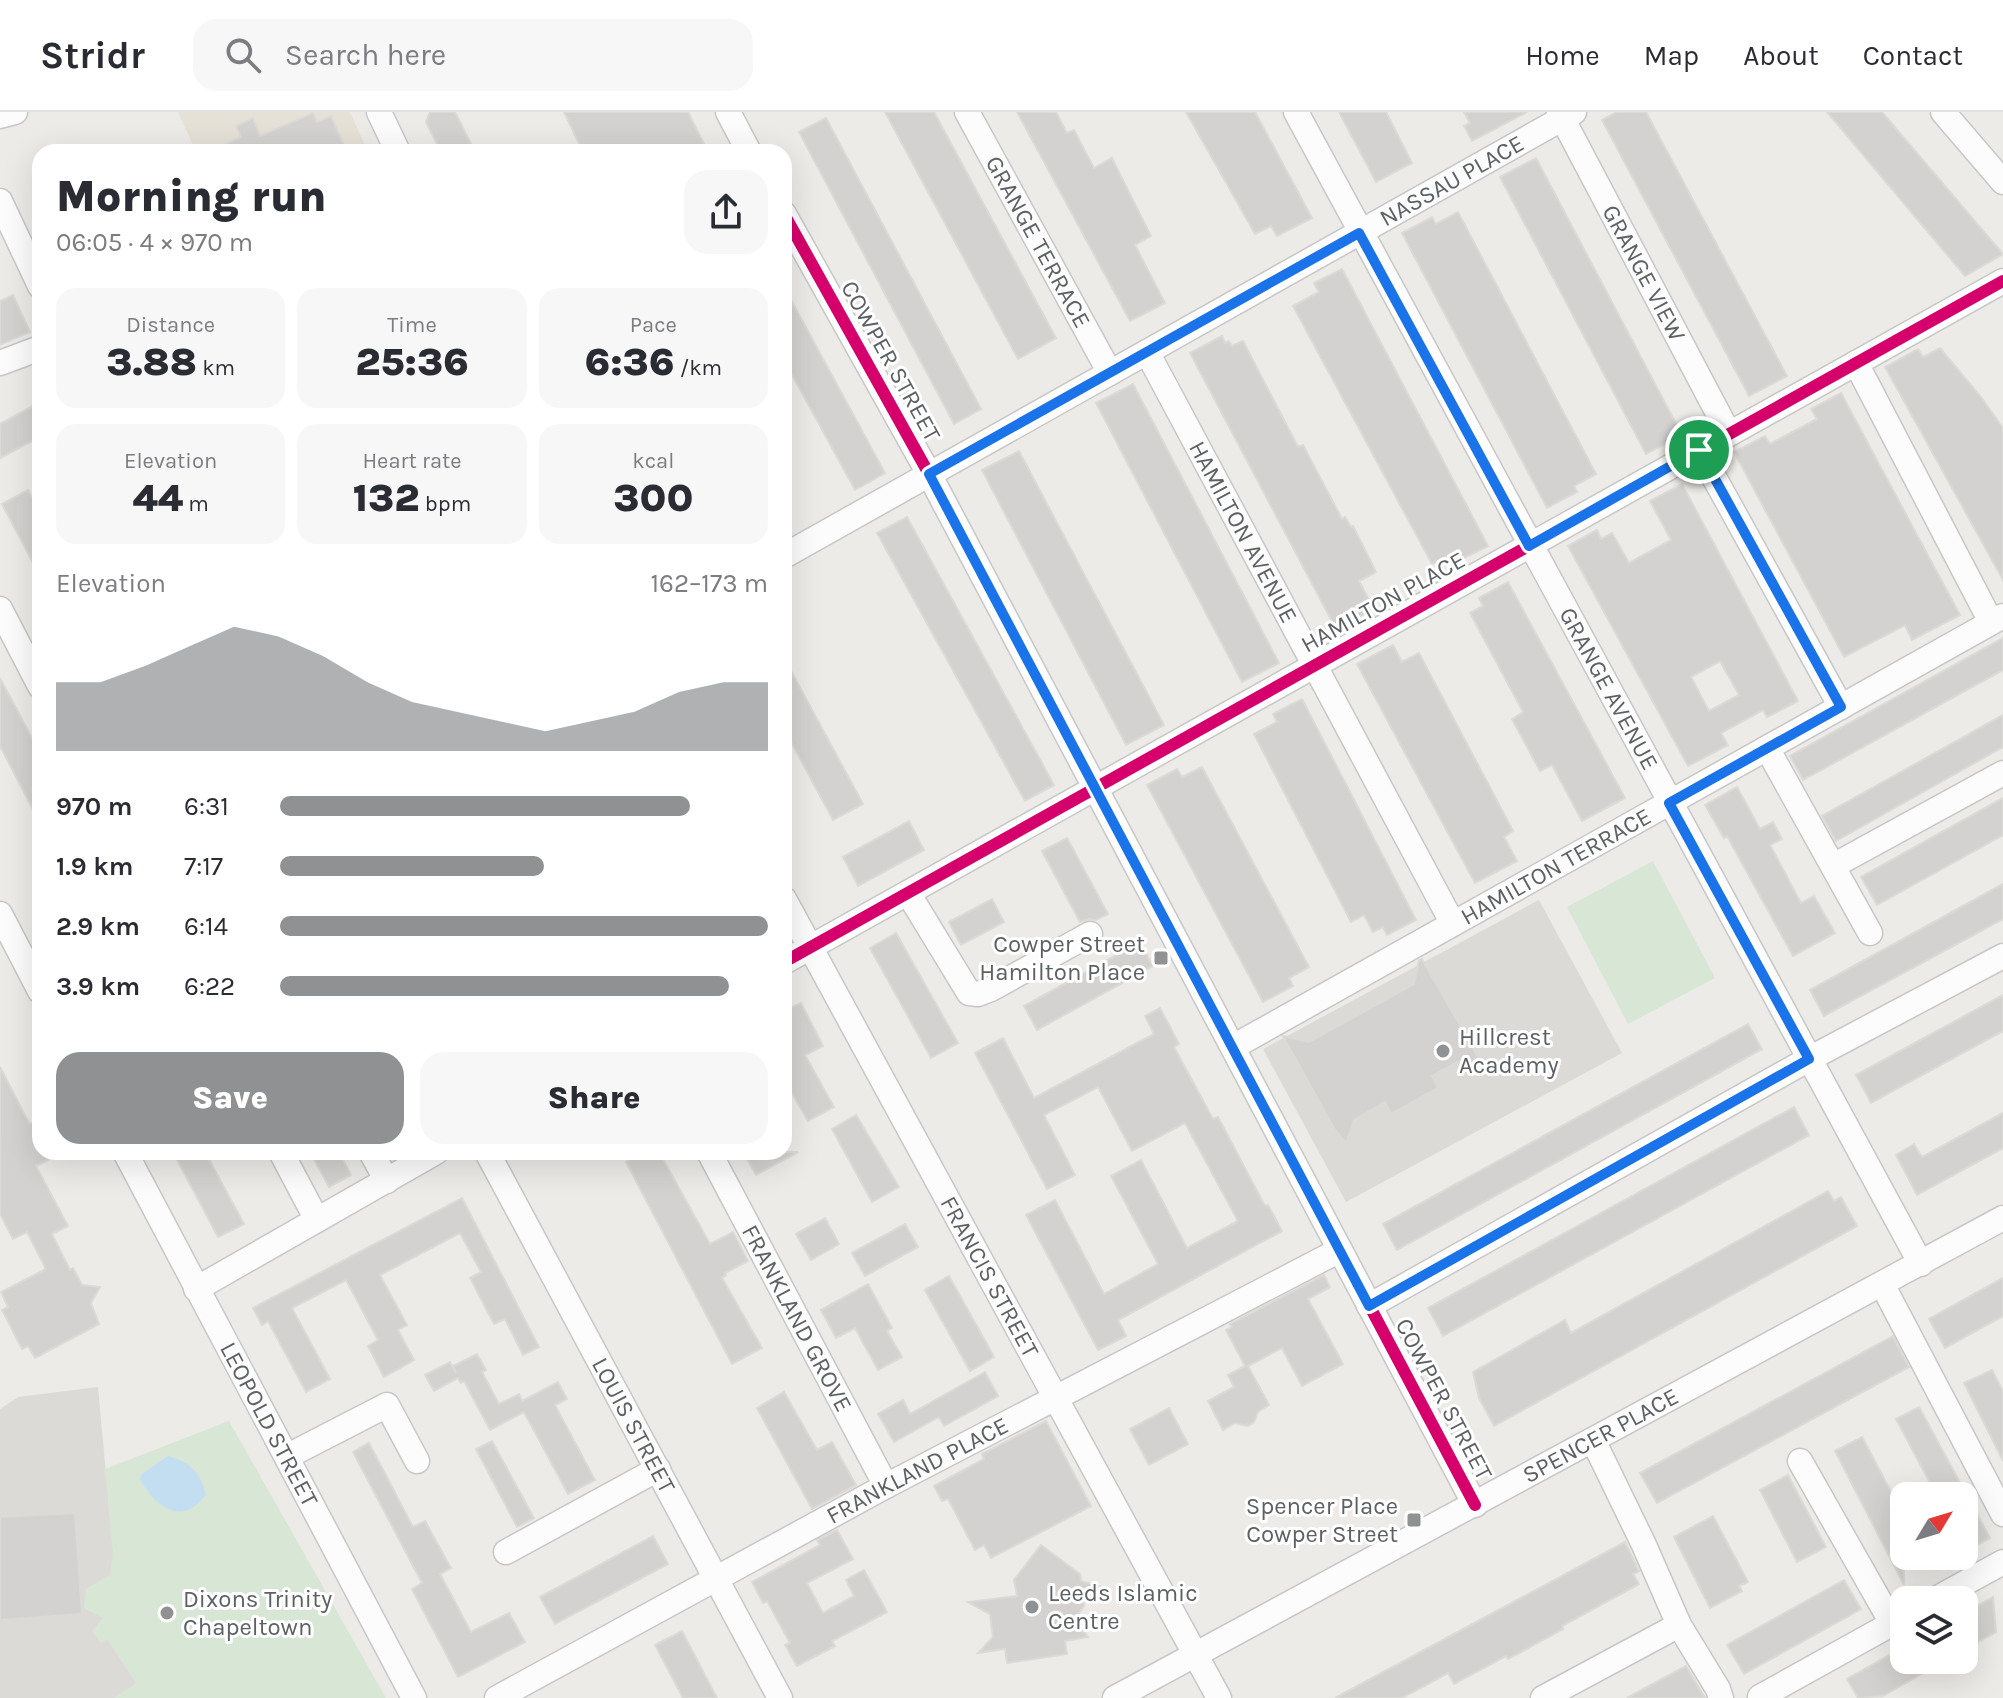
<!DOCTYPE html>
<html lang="en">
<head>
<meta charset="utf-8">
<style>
  body { margin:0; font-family:Karla,sans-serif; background:#f7f7f7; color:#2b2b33; height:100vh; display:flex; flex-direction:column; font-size:30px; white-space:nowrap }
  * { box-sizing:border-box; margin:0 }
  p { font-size:26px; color:#7c7c81 }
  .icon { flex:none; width:44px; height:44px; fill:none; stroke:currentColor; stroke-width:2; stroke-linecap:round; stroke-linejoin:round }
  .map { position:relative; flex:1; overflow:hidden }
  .details { position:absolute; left:32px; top:32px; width:760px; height:1016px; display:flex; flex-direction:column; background:#fff; border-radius:24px; box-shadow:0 8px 32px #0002 }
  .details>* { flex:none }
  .needle { width:52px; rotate:52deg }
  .fabs { position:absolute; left:1890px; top:1370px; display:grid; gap:16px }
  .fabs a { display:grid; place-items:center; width:88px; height:88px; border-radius:16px; background:#fff; box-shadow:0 8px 32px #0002; font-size:40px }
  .pin { position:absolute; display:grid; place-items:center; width:68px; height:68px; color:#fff; margin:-34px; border:4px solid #fff; border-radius:50%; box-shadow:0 2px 8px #0007 }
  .round { display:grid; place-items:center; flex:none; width:84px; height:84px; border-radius:24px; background:#f7f7f7 }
  .head { display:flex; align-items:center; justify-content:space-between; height:136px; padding:0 24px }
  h1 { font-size:44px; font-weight:800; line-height:60px }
  .metrics { display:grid; grid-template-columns:repeat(3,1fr); gap:12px; height:136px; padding:8px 24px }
  .metrics div { display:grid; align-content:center; border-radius:20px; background:#f7f7f7; text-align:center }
  .metrics b { font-size:40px; font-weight:800 }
  .metrics small { font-size:22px; font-weight:400 }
  .metrics p { font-size:22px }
  .chart { height:224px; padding:16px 24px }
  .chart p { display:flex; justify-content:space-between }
  .chart svg { width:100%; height:144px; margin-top:8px; fill:#909192; opacity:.7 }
  .button { display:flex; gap:16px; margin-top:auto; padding:16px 24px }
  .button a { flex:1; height:92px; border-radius:24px; background:#909192; color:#fff; font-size:32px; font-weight:800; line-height:92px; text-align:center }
  .button a+a { background:#f7f7f7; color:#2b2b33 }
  ul { padding:0 24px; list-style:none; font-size:26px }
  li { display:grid; grid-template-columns:128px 96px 1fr; align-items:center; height:60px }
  li i { height:20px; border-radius:10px; background:#909192 }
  header { display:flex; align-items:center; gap:48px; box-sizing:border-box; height:112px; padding:0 40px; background:#fff; border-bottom:2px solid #e1e1e2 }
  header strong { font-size:38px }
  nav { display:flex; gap:44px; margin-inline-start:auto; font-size:28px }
  .search { width:560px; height:72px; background:#f7f7f7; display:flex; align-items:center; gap:20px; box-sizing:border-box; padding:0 28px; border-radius:24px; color:#7c7c81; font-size:30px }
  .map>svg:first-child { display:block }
  .commercial { fill:#e5e1d7 }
  .education { fill:#dcdad7 }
  .green { fill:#d8e6d5 }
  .water { fill:#c2def0 }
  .building { fill:#d3d2d0; stroke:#dcdad7; stroke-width:2; fill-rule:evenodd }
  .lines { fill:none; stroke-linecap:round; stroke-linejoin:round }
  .minor-casing { stroke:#c7c7c7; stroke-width:27 }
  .minor { stroke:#fcfcfc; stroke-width:24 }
  .cycleway-casing { stroke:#fff; stroke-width:17 }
  .cycleway { stroke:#d6006c; stroke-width:12 }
  .route-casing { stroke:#fff; stroke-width:16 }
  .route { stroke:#1a73e8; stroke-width:10 }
  .poi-dot { fill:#909192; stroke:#fff; stroke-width:3 }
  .labels { text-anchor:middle; stroke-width:6; stroke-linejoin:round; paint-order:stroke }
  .street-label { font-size:24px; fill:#5e6164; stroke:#fff }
  .poi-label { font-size:24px; fill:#5e6164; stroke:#fff; text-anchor:start }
</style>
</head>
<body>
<header>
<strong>Stridr</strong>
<div class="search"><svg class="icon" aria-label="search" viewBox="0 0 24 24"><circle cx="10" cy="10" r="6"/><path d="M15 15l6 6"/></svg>Search here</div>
<nav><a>Home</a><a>Map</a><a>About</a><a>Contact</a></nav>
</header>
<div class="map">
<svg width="2003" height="1586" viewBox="0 0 2003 1586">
  <rect width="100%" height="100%" fill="#ecebe8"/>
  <!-- commercial -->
  <path class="commercial" d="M178 0H350L368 40H196Z"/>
  <!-- education -->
  <g class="education">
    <path d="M1539 788 1622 941 1346 1090 1263 937Z"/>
    <path d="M98 1275 111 1416 380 1586H0V1297L18 1285Z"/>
  </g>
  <!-- green -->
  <g class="green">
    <path d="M1653 749 1715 866 1628 912 1567 795Z"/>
    <path d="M229 1309 386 1586H114L136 1571 107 1527 101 1531 92 1519 103 1506 84 1496 86 1477 110 1463 113 1443 105 1357Z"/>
  </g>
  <!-- water -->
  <path class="water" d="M168 1344C190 1350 200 1360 206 1383 181 1415 157 1395 140 1368L142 1362Z"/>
  <!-- building -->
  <g class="building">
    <path d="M430 0H455L475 40H441L426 10Z"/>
    <path d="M564 0H688L708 40H583Z"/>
    <path d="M885 0H934L1056 226 1018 247Z"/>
    <path d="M1017 0H1056L1067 21 1074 18 1094 56 1112 46 1151 124 1135 133 1165 191 1130 209Z"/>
    <path d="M1186 0H1255L1312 106 1277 124 1271 114 1255 122Z"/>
    <path d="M1339 0H1386L1412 51 1376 70Z"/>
    <path d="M1464 0H1527L1472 29 1464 14 1470 11Z"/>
    <path d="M1617 0H1646L1787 264 1749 284 1602 8Z"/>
    <path d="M1827 0H1882L2003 142 1965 164Z"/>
    <path d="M313 1 317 10 331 4 347 40H208L241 25 236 14 253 6 260 24Z"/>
    <path d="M826 6 981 297 954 312 799 20Z"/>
    <path d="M1536 46 1682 323 1646 342 1500 65Z"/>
    <path d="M1458 100 1596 362 1574 374 1577 380 1547 396 1402 121 1432 105 1436 112Z"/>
    <path d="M1342 157 1488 434 1460 448 1455 440 1432 452 1293 194 1319 180 1314 171Z"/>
    <path d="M784 175 885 361 855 378 784 248Z"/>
    <path d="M13 183 30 220 0 233V189Z"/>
    <path d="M1222 224 1225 231 1229 229 1232 234 1243 229 1298 335 1303 333 1342 407 1345 405 1351 415 1353 414 1376 460 1359 469 1374 497 1336 517 1190 241Z"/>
    <path d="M1940 236 1981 285 2003 316V468L1885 255 1918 237 1923 245Z"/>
    <path d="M1133 272 1279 551 1242 570 1096 291Z"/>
    <path d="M1841 281 1960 503 1912 528 1905 513 1844 545 1734 340 1765 324 1770 332 1817 307 1811 297Z"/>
    <path d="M40 290V325L0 346V312Z"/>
    <path d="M1019 339 1164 613 1126 633 982 358Z"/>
    <path d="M1682 372 1798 589 1767 605 1763 598 1721 621 1728 633 1688 654 1568 434 1597 418 1601 427 1612 421 1629 451 1671 428 1650 389ZM1720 549 1739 583 1709 599 1691 565Z"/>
    <path d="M28 378 40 400V464L2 392Z"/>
    <path d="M907 405 1054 673 1025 689 877 421Z"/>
    <path d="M1508 470 1625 686 1582 709 1552 653 1540 659 1512 607 1523 600 1470 501 1483 494 1479 486Z"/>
    <path d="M2003 526V558L1803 668 1790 644Z"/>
    <path d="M1393 533 1402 550 1419 541 1513 719 1504 725 1517 749 1475 771 1357 552Z"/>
    <path d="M784 546 863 692 833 708 784 617Z"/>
    <path d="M0 566 40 641V711L0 634Z"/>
    <path d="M1302 587 1416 808 1387 823 1383 815 1373 820 1364 803 1351 810 1254 622 1277 610 1273 602Z"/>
    <path d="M2003 603V635L1836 729 1822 704Z"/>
    <path d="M1202 655 1309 855 1289 866 1293 874 1263 890 1147 673 1177 657 1182 665Z"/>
    <path d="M1737 675 1760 717 1773 710 1782 727 1770 733 1801 791 1814 784 1835 821 1793 844 1727 724 1724 726 1705 693Z"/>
    <path d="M2003 686V723L1877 793 1861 765Z"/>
    <path d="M909 709 924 738 858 774 843 745Z"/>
    <path d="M1067 726 1108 802 1096 808 1089 807 1080 810 1042 739Z"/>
    <path d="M2003 772V807L1824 904 1810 878Z"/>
    <path d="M992 787 1004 810 961 833 949 810Z"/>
    <path d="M896 821 958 931 931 946 870 836Z"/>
    <path d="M1140 830 1153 854 1037 918 1024 894Z"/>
    <path d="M1422 847 1487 961 1459 949 1432 964 1438 976 1391 1002 1385 990 1354 1008 1346 1031 1335 1018 1283 924 1309 930 1414 872 1419 848Z"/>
    <path d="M2003 883V919L1871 991 1856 963Z"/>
    <path d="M801 891 823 934 805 943 834 995 808 1009 784 967V899Z"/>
    <path d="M1160 896 1179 932 1174 935 1213 1007 1218 1005 1265 1094 1268 1093 1282 1119 1118 1208 1126 1224 1098 1238 1026 1103 1055 1088 1104 1182 1158 1152 1111 1064 1141 1048 1187 1136 1238 1109 1185 1011 1132 1039 1098 975 1044 1003 1075 1063 1047 1077 975 941 1003 926 1034 986 1154 922 1145 904Z"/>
    <path d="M1748 912 1762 937 1397 1138 1383 1112Z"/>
    <path d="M0 955 29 1011 40 1012V1040H44L48 1048 36 1054 68 1114 52 1122 70 1158 73 1156 82 1173 100 1175 91 1191 99 1212 35 1246 28 1234 22 1237 2 1198 8 1195 1 1180 46 1157 27 1120 13 1127 0 1102Z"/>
    <path d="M1794 995 1809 1023 1443 1224 1428 1196Z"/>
    <path d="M2003 1001V1036L1917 1083 1896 1043 1914 1032 1922 1045Z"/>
    <path d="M856 1003 899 1075 872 1090 832 1017Z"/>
    <path d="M173 1040H205L244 1112 218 1125Z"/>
    <path d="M310 1040H339L351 1063 329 1075Z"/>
    <path d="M644 1040H659L710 1132 733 1120 748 1149 725 1161 726 1163 722 1166 762 1236 732 1252 626 1050Z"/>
    <path d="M743 1040H798L756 1063Z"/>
    <path d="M1828 1079 1834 1089 1841 1085 1857 1114 1494 1314 1479 1286 1473 1260 1565 1208 1571 1221Z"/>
    <path d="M462 1086 539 1235 523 1243 505 1207 494 1212 470 1166 481 1160 460 1121 380 1163 407 1213 398 1218 414 1248 384 1265 368 1234 378 1228 346 1168 292 1196 330 1267 306 1280 268 1209 262 1213 253 1196Z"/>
    <path d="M825 1106 839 1132 811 1148 796 1122Z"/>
    <path d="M905 1112 918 1135 865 1164 852 1141Z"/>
    <path d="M1324 1163 1330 1175 1308 1187 1343 1252 1302 1274 1282 1236 1248 1254 1269 1293 1258 1300 1254 1310 1248 1314 1235 1311 1223 1318 1208 1289 1234 1275 1228 1263 1245 1254 1226 1218 1232 1215 1230 1212Z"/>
    <path d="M949 1164 994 1245 970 1259 925 1178Z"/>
    <path d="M2003 1166V1204L1945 1236 1929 1207Z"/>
    <path d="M868 1172 892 1216 887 1219 902 1245 878 1258 855 1216 836 1226 821 1198Z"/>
    <path d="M1893 1224 1909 1255 1657 1391 1640 1361Z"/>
    <path d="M477 1242 486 1258 482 1260 499 1292 519 1282 522 1289 558 1270 567 1287 555 1293 595 1368 568 1382 524 1300 490 1318 464 1269 461 1271 458 1266 434 1279 425 1263 450 1250 456 1261 453 1254Z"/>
    <path d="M1992 1258 2003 1279V1349L1964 1271Z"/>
    <path d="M985 1260 998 1284 944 1314 939 1305 894 1330 878 1302 903 1288 910 1302Z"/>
    <path d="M784 1280 817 1338 832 1330 856 1373 812 1397 757 1296Z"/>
    <path d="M1919 1295 1990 1426 1964 1440V1384H1937L1896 1307Z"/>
    <path d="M1169 1296 1188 1332 1149 1353 1130 1317Z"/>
    <path d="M1046 1309 1091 1394 991 1446 984 1433 975 1438 948 1387 942 1389 934 1374 984 1347 982 1342Z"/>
    <path d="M1862 1325 1904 1404V1473L1835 1339Z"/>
    <path d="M492 1329 534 1406 517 1415 476 1337Z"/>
    <path d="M369 1331 413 1415 425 1409 451 1456 440 1462 471 1520 509 1501 525 1530 458 1565 412 1477 422 1471 353 1340Z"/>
    <path d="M1788 1363 1826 1435 1797 1450 1760 1378Z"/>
    <path d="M75 1401 82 1502 0 1508V1405Z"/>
    <path d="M1713 1404 1748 1470 1739 1474 1742 1479 1710 1496 1674 1425Z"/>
    <path d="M837 1418 853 1447 807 1471 823 1501 854 1484 846 1468 864 1458 887 1500 832 1529 835 1534 797 1554 785 1533 790 1531 767 1489 763 1491 752 1470 820 1433 817 1428Z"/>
    <path d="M653 1424 668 1452 555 1512 540 1485Z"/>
    <path d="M1625 1430 1639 1459 1633 1462 1639 1472 1562 1514 1563 1517 1521 1540 1508 1547 1506 1544 1454 1572 1448 1561 1402 1586H1335Z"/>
    <path d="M1041 1433 1080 1462 1081 1469 1106 1476 1083 1486 1084 1494 1074 1508 1088 1525 1065 1529 1067 1542 1007 1551 1005 1537 978 1541 993 1525 990 1502 968 1490 1017 1484 1014 1468Z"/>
    <path d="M1844 1468 1861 1497 1744 1562 1727 1533Z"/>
    <path d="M1993 1485 1996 1520 1964 1538V1501Z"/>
    <path d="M682 1519 708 1569 717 1586H683L655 1533Z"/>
    <path d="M1904 1535V1548H1946L1883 1584 1858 1586 1847 1567Z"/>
    <path d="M1686 1554 1705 1586H1627L1673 1561Z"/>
  </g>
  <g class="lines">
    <!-- minor casing -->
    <g class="minor-casing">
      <g id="minor">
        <path d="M379 0 398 40"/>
        <path d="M728 0 749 40"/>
        <path id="s1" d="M967 0 1110 261"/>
        <path id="s2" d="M1296 0 1921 1152"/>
        <path id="s3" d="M1559 0 1729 322"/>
        <path d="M1943 0 2003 70"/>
        <path d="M0 4 15 0"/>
        <path d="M0 89 40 174"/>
        <path d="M784 102 929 362 1475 1393"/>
        <path id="s4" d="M1147 240 1453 812"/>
        <path d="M0 251 40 236"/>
        <path d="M1856 251 1991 510"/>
        <path d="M1699 338 1841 595"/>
        <path id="s5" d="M784 444 1574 0"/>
        <path d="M0 497 40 574"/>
        <path d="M1767 636 1870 821"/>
        <path d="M1833 754 2003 661"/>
        <path d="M908 781 969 881 978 882 991 877 1090 822"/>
        <path id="s6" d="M784 787 1219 1586"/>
        <path d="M0 802 40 879"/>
        <path d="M784 850 2003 169"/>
        <path id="s7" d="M1233 935 2003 504"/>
        <path id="s8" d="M125 1040 414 1586"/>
        <path d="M281 1040 317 1108"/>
        <path d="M371 1040 387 1069"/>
        <path id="s9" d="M487 1040 780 1586"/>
        <path id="s10" d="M709 1040 886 1374"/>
        <path d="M1882 1172 2003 1402"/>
        <path d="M196 1177 436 1040"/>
        <path d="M1369 1194 1809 947 2003 844"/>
        <path d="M1593 1328 1644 1433 1679 1513 1718 1577 1721 1586"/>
        <path d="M288 1344 387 1293 417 1349"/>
        <path d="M1800 1349 1892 1511"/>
        <path d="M506 1440 658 1357"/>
        <path d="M1934 1488 2003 1450"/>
        <path d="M1760 1585 1904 1505"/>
        <path id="s11" d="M497 1586 886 1374 1340 1138"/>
        <path id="s12" d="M1115 1586 2003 1106"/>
        <path d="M1543 1586 1679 1513"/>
      </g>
    </g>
    <!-- minor -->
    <use href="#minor" class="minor"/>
    <!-- cycleway casing -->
    <g class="cycleway-casing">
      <g id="cycleway">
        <path d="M784 102 929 362 1475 1393"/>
        <path d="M784 850 2003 169"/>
      </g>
    </g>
    <!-- cycleway -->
    <use href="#cycleway" class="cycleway"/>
  </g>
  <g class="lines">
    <!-- route casing -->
    <g class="route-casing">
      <path id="route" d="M1359 121 1529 434 1699 338 1841 595 1669 691 1809 947 1369 1194 929 362Z"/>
    </g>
    <!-- route -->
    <use href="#route" class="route"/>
  </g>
  <!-- markers -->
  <g class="poi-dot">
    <rect x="1153" y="838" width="16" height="16" rx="4"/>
    <circle cx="1443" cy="939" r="8"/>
    <rect x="1406" y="1400" width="16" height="16" rx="4"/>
    <circle cx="1032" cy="1495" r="8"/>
    <circle cx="167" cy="1501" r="8"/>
  </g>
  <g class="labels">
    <!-- street labels -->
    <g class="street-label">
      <text dy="8" stroke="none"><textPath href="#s5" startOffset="766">NASSAU PLACE</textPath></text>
      <text dy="8" stroke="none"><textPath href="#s1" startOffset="148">GRANGE TERRACE</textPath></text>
      <text dy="8" stroke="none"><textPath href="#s3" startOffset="182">GRANGE VIEW</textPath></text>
      <text transform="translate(891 249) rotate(61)" y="8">COWPER STREET</text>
      <text dy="8" stroke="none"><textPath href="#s4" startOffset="204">HAMILTON AVENUE</textPath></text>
      <text transform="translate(1383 490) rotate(-29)" y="8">HAMILTON PLACE</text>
      <text dy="8" stroke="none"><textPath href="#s2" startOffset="656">GRANGE AVENUE</textPath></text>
      <text dy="8" stroke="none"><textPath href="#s7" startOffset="370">HAMILTON TERRACE</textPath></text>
      <text dy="8" stroke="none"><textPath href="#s6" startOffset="430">FRANCIS STREET</textPath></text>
      <text dy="8" stroke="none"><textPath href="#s10" startOffset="188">FRANKLAND GROVE</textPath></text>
      <text transform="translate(1444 1287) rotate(62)" y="8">COWPER STREET</text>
      <text dy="8" stroke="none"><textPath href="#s8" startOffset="308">LEOPOLD STREET</textPath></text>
      <text dy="8" stroke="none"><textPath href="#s9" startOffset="310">LOUIS STREET</textPath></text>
      <text dy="8" stroke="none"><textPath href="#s12" startOffset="552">SPENCER PLACE</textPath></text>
      <text dy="8" stroke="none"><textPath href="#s11" startOffset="478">FRANKLAND PLACE</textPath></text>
    </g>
    <!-- poi labels -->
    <g class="poi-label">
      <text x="1145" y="840" text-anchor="end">Cowper Street<tspan x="1145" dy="28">Hamilton Place</tspan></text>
      <text x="1459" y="933">Hillcrest<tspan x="1459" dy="28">Academy</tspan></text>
      <text x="1398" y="1402" text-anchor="end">Spencer Place<tspan x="1398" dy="28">Cowper Street</tspan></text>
      <text x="1048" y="1489">Leeds Islamic<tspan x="1048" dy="28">Centre</tspan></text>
      <text x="183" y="1495">Dixons Trinity<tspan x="183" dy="28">Chapeltown</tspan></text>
    </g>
  </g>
</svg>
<div class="fabs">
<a><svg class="needle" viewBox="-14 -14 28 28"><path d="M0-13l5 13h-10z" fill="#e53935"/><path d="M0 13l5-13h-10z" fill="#7c7c81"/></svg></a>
<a><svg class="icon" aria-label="layers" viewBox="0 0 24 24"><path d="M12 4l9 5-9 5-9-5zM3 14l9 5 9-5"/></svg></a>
</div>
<div class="pin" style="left:1699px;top:338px;background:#1e9e55"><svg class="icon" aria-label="arrive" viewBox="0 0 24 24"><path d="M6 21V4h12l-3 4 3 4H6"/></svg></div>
<section class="details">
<div class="head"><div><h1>Morning run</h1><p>06:05 · 4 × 970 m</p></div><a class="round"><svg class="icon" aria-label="share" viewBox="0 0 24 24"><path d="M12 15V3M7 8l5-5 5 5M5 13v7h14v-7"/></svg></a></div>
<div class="metrics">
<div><p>Distance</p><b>3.88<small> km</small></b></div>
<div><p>Time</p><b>25:36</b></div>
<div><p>Pace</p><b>6:36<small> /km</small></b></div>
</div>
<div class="metrics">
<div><p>Elevation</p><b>44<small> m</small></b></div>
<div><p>Heart rate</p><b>132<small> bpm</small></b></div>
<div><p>kcal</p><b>300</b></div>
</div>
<div class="chart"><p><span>Elevation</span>162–173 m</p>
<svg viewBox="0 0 160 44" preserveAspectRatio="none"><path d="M0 44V23L10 23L20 18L30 12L40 6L50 9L60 15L70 23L80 29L90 32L100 35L110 38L120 35L130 32L140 26L150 23L160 23V44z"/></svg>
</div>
<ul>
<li><b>970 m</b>6:31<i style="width:84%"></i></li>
<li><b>1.9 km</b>7:17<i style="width:54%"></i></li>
<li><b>2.9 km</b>6:14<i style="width:100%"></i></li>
<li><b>3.9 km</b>6:22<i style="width:92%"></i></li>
</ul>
<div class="button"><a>Save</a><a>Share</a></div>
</section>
</div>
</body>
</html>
